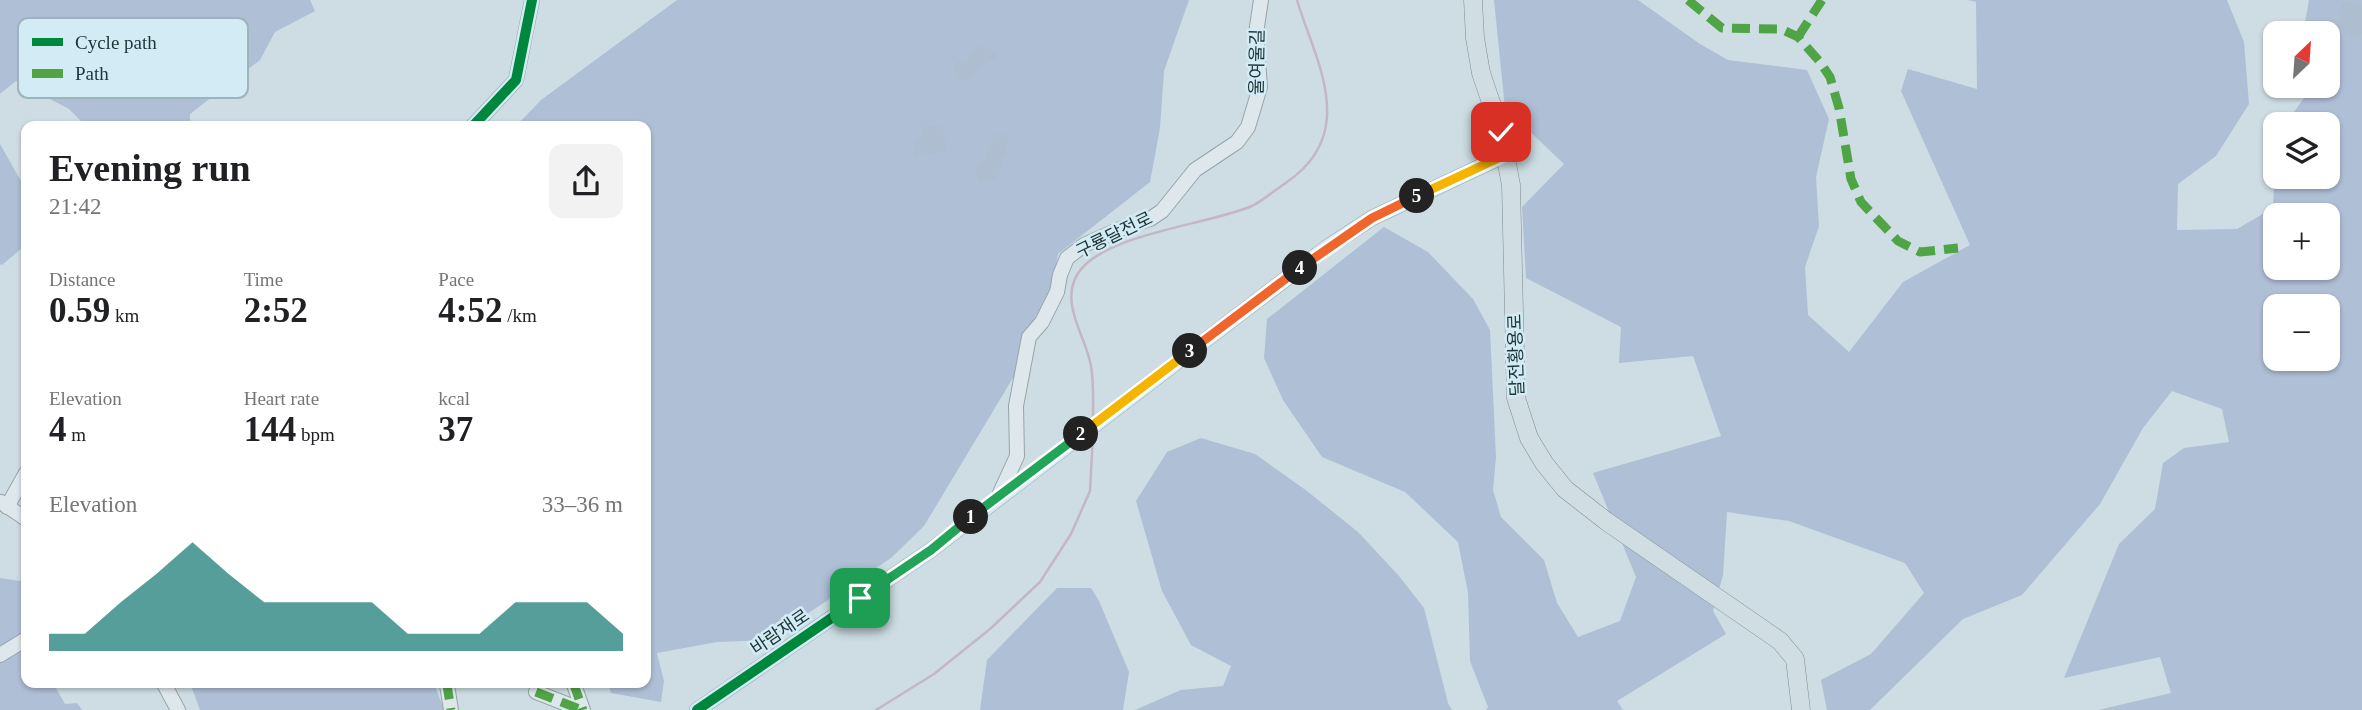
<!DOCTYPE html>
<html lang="en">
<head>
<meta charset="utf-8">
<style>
  body { margin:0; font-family:"Times New Roman","Noto Sans KR",serif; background:#f2f2f2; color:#202124; height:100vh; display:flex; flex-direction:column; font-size:26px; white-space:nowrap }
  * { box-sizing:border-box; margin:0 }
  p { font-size:23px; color:#757577 }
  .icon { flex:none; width:38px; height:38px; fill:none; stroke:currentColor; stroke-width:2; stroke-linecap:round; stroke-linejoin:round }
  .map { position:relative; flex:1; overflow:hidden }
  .details { position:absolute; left:21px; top:121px; width:630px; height:567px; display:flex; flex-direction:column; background:#fff; border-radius:14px; box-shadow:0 2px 5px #0004 }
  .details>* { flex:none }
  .needle { width:46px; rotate:25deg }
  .fabs { position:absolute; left:2263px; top:21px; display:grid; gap:14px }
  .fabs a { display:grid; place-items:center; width:77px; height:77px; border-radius:14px; background:#fff; box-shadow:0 2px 5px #0004; font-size:35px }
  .pin { position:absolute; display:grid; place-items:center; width:60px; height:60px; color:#fff; margin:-30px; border-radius:14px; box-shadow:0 4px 10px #0006 }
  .km { position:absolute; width:35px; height:35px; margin:-18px; border-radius:50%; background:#222; color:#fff; font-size:19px; line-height:35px; text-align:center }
  .round { display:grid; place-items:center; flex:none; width:74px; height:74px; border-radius:14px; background:#f2f2f2 }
  .head { display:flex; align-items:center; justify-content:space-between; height:119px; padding:0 28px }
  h1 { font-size:38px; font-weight:700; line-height:52px }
  .figures { display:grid; grid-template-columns:repeat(3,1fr); gap:10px; height:119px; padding:7px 28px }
  .figures div { display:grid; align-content:center }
  .figures b { font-size:35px; font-weight:700 }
  .figures small { font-size:19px; font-weight:400 }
  .figures p { font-size:19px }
  .chart { height:196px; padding:14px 28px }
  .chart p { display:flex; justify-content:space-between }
  .chart svg { width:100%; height:126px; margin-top:7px; fill:#0f766e; opacity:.7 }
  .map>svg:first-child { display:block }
  .green { fill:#afbfd6; fill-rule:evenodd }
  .cemetery { fill:#afbdd0 }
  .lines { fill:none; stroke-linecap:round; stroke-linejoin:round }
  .stream { stroke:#c4b6c5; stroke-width:2.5 }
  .minor-casing { stroke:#96a5a8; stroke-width:16 }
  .major-casing { stroke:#7d8b8e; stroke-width:19 }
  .minor { stroke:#dee7ec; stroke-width:14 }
  .major { stroke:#d0dee3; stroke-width:18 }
  .quiet { stroke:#4fa545; stroke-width:9; stroke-dasharray:18 9; stroke-linecap:butt }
  .cycleway-casing { stroke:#d2ebf5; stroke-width:15 }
  .cycleway { stroke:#00873e; stroke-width:10 }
  .split-1-casing { stroke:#fff; stroke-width:14 }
  .split-2-casing { stroke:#fff; stroke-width:14 }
  .split-3-casing { stroke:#fff; stroke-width:14 }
  .split-4-casing { stroke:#fff; stroke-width:14 }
  .split-5-casing { stroke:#fff; stroke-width:14 }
  .split-6-casing { stroke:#fff; stroke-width:14 }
  .split-1 { stroke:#22a559; stroke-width:9 }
  .split-2 { stroke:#22a559; stroke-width:9 }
  .split-3 { stroke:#f5b400; stroke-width:9 }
  .split-4 { stroke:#f0652b; stroke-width:9 }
  .split-5 { stroke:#f0652b; stroke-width:9 }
  .split-6 { stroke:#f5b400; stroke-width:9 }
  .labels { text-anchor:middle; stroke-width:5; stroke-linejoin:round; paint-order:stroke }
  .street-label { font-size:18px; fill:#1e3537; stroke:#d2ebf5 }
  .key { fill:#d2ebf5; stroke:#9cb4bc; stroke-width:2 }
  .key-label { font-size:19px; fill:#1e3537 }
</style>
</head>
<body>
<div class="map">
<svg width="2362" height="710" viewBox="0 0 2362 710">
  <rect width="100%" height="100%" fill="#cddde3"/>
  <!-- green -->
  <g class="green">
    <path d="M0 0H310L315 11 275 32 260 60 190 114V126H86L69 109 16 81 0 94Z"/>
    <path d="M677 0H1189L1164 71 1160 128 1150 182 1058 254 1046 323 924 526 891 558 768 640 717 642 657 653 664 681 661 702 611 693 608 683 646 682V126H516L541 100Z"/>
    <path d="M1494 0H1638L1700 44 1728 60 1807 70 1829 119 1816 177 1819 226 1805 267 1808 315 1849 352 1903 282 1970 245 1901 91 1908 69 1977 89 1976 2 1968 0H2227L2244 42 2249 104 2216 156 2178 184 2177 230 2237 229 2273 208 2275 163V177H2328V124H2285L2310 90 2309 86H2328V33H2306L2305 22 2309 0H2362V710H2098L2171 693 2160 657 2064 678 2119 544 2155 509 2163 463 2184 448 2229 442 2222 409 2172 391 2143 428 2100 504 2022 595 1963 619 1870 710H1827L1821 680 1871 654 1924 593 1905 563 1789 521 1727 512 1723 575 1713 611 1726 634 1617 701 1623 710H1486L1488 707 1470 661 1468 593 1458 542 1405 492 1322 457 1283 400 1264 358 1267 319 1384 227 1428 252 1473 299 1490 330 1496 457 1493 490 1501 517 1544 560 1557 603 1578 637 1620 621 1636 577 1593 473 1721 436 1693 356 1619 363 1621 327 1526 278 1522 207 1564 164 1505 108ZM2275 215H2328V268H2275ZM2275 306H2328V359H2275Z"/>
    <path d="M0 144 26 190V253L22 248 2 265 0 264Z"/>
    <path d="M1201 438 1255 454 1307 491 1358 532 1399 576 1424 608 1448 703 1452 710H1135L1181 690 1223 686 1231 666 1191 645 1162 591 1136 501 1167 452Z"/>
    <path d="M0 578 26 582V682L53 683 65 704 77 703 82 710H0Z"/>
    <path d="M1057 588H1091L1099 601 1129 672 1123 710H980L987 660Z"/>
    <path d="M190 683H434L444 710H200Z"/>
  </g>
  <!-- cemetery -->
  <g class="cemetery">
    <path d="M2352 2 2362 4V33L2355 39C2338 31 2335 20 2343 3Z"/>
    <path d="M975 47H987L998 56 973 74 968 82 957 78 954 66 962 59 966 62Z"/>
    <path d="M925 126H941L948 142 946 151 914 157 913 149Z"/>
    <path d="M1005 133 1009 138 1006 151 1000 161 1002 169 991 183H979L975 168 984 159 994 135Z"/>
  </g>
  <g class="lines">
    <!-- stream -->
    <g class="stream">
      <path d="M1093 419C1093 402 1094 383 1091 366 1086 337 1060 304 1077 275 1100 234 1208 225 1252 206 1264 200 1275 190 1287 182 1309 167 1325 145 1327 117 1329 76 1308 38 1297 0"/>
      <path d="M876 710 934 674 990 629 1040 582 1071 534 1090 491 1093 433"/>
    </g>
    <!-- minor casing -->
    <g class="minor-casing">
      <g id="minor">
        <path d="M473 126 516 80 532 0"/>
        <path d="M1000 493 1017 456 1016 406 1029 337 1042 322 1057 292 1060 275 1067 258 1084 245 1120 229 1150 219 1162 211 1195 170 1237 142 1248 127 1260 87 1256 33 1261 0"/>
        <path d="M1 502 26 519"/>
        <path d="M7 507 26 473"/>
        <path d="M0 655 26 639"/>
        <path d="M163 682 178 710"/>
        <path d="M449 682 447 685 451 710"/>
        <path d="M573 682 583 710"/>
        <path d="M536 692 582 710"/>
        <path d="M697 710 931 550 1326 248 1372 218 1505 155"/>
      </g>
    </g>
    <!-- major casing -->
    <g class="major-casing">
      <path id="major" d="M1473 0 1475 38 1481 73 1501 132 1511 185 1516 398 1529 438 1544 463 1565 489 1606 521 1780 641 1795 659 1801 710"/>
    </g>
    <!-- minor -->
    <use href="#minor" class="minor"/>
    <!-- major -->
    <use href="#major" class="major"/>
    <!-- quiet -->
    <g class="quiet">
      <path d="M1688 0 1722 28 1781 29 1798 37 1820 62 1830 77 1839 108 1851 179 1861 202 1898 241 1920 252 1958 248"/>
      <path d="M1798 37 1822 0"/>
      <path d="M449 682 447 685 451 710"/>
      <path d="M573 682 583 710"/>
      <path d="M536 692 582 710"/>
    </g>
    <!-- cycleway casing -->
    <g class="cycleway-casing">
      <g id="cycleway">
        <path d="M473 126 516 80 532 0"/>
        <path d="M697 710 931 550 1326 248 1372 218 1505 155"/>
      </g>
    </g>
    <!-- cycleway -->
    <use href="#cycleway" class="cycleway"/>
  </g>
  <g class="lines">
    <!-- split-1 casing -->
    <g class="split-1-casing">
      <path id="split-1" d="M860 598 931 550 971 517"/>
    </g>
    <!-- split-2 casing -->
    <g class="split-2-casing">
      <path id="split-2" d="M971 517 1081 434"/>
    </g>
    <!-- split-3 casing -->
    <g class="split-3-casing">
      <path id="split-3" d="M1081 434 1190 351"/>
    </g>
    <!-- split-4 casing -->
    <g class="split-4-casing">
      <path id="split-4" d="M1190 351 1300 268"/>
    </g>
    <!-- split-5 casing -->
    <g class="split-5-casing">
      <path id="split-5" d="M1300 268 1372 218 1417 196"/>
    </g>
    <!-- split-6 casing -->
    <g class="split-6-casing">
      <path id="split-6" d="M1417 196 1505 155 1501 132"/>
    </g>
    <!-- split-1 -->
    <use href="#split-1" class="split-1"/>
    <!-- split-2 -->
    <use href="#split-2" class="split-2"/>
    <!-- split-3 -->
    <use href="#split-3" class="split-3"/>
    <!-- split-4 -->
    <use href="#split-4" class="split-4"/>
    <!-- split-5 -->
    <use href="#split-5" class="split-5"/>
    <!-- split-6 -->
    <use href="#split-6" class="split-6"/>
  </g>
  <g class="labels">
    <!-- street labels -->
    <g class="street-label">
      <text transform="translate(1257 62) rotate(-89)" y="6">울여울길</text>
      <text transform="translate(1114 235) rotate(-26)" y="6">구룡달전로</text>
      <text transform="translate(1516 355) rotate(-92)" y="6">달전황용로</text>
      <text transform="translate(780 632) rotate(-34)" y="6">바람재로</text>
    </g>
  </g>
  <!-- legend -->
  <rect x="18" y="18" width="230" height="80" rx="10" class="key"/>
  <rect x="32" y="38" width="31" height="8" fill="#00873e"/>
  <rect x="32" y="69" width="31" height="9" fill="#4fa545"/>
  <g class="key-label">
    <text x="75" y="49">Cycle path</text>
    <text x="75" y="80">Path</text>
  </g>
</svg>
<div class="fabs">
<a><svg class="needle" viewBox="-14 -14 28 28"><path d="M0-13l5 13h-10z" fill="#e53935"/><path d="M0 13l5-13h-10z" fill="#757577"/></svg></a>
<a><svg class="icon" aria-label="layers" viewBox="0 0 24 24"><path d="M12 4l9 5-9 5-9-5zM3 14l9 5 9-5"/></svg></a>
<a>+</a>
<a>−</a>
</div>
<div class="pin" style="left:860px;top:598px;background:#1e9e55"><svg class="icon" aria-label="arrive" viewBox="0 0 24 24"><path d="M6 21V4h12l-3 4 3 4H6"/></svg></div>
<div class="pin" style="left:1501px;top:132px;background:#d93025"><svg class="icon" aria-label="check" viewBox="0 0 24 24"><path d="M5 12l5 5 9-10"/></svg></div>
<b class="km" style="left:971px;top:517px">1</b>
<b class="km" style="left:1081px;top:434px">2</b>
<b class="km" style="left:1190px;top:351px">3</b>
<b class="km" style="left:1300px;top:268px">4</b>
<b class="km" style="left:1417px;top:196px">5</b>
<section class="details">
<div class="head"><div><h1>Evening run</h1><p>21:42</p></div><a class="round"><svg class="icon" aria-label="share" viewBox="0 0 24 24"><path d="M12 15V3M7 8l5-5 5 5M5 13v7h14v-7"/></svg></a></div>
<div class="figures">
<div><p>Distance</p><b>0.59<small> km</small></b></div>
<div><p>Time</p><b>2:52</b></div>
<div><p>Pace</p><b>4:52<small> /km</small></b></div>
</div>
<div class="figures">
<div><p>Elevation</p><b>4<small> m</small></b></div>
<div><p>Heart rate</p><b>144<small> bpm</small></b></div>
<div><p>kcal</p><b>37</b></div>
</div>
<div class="chart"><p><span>Elevation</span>33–36 m</p>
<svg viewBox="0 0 160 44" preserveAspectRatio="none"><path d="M0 44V38L10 38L20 27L30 17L40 6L50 17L60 27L70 27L80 27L90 27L100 38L110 38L120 38L130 27L140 27L150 27L160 38V44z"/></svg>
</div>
</section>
</div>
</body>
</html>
